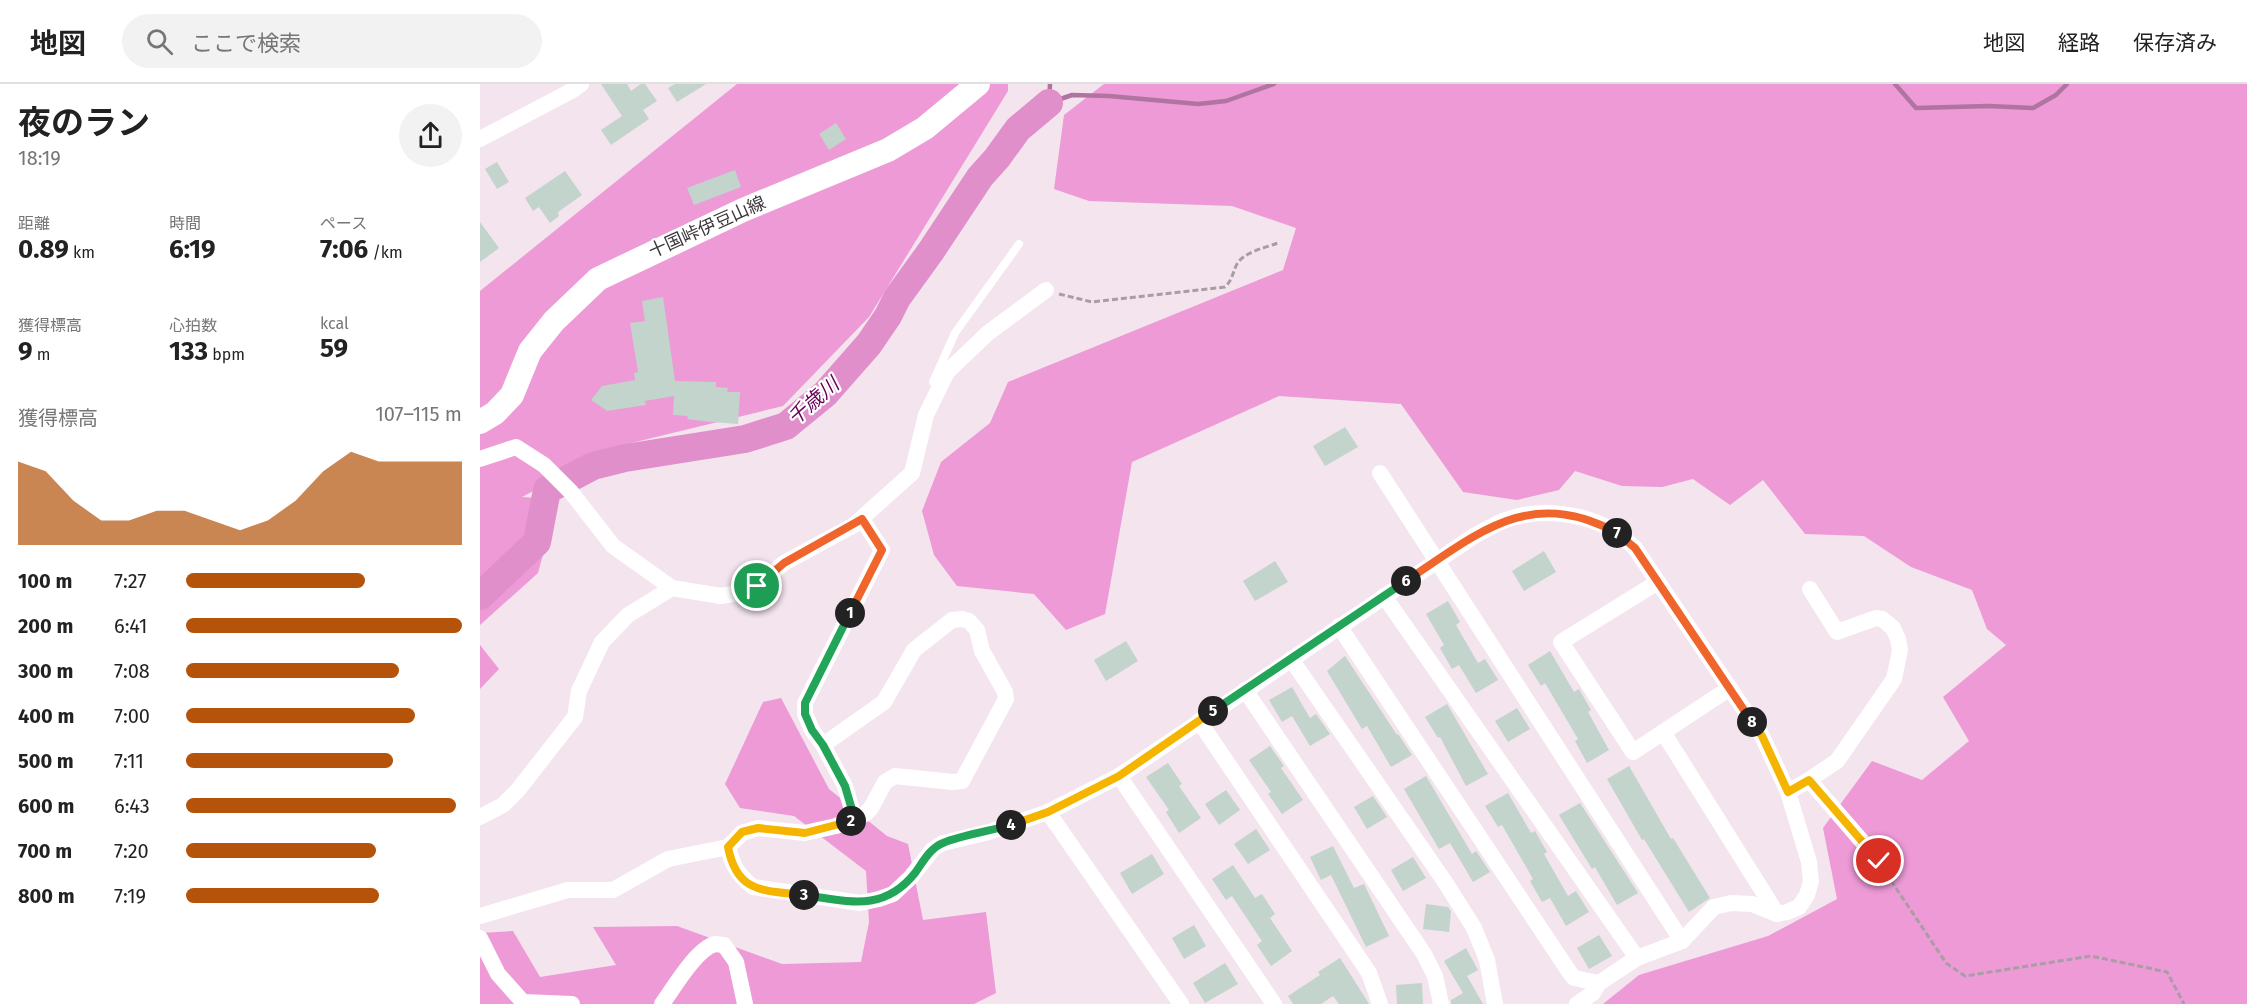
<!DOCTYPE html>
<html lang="ja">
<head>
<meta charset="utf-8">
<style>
  body { margin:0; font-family:"Fira Sans","Noto Sans JP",sans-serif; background:#f2f2f2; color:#222; height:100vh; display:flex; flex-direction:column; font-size:22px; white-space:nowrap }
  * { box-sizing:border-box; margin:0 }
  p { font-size:20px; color:#767676 }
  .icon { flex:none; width:33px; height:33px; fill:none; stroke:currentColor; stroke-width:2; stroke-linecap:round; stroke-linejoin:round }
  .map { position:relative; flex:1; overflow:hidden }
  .sheet { display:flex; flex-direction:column; background:#fff; width:480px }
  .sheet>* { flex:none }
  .pin { position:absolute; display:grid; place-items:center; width:51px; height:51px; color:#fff; margin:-26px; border:3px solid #fff; border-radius:50%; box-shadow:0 2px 6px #0007 }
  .km { position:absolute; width:30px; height:30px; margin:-15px; border-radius:50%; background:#222; color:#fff; font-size:16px; line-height:30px; text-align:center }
  .round { display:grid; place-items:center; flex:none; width:63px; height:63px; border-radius:32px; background:#f2f2f2 }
  .summary { display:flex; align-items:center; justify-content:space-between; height:102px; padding:0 18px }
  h1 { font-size:33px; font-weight:700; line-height:45px }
  .stats { display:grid; grid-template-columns:repeat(3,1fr); gap:9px; height:102px; padding:6px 18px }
  .stats div { display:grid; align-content:center }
  .stats b { font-size:26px; font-weight:700 }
  .stats small { font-size:16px; font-weight:400 }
  .stats p { font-size:16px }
  .chart { height:168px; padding:12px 18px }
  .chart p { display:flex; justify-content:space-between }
  .chart svg { width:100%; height:108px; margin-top:6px; fill:#b45309; opacity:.7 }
  ul { padding:0 18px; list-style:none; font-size:20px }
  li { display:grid; grid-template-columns:96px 72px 1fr; align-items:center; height:45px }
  li i { height:15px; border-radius:8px; background:#b45309 }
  header { display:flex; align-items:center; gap:36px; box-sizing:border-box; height:84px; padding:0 30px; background:#fff; border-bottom:2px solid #e0e0e0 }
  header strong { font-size:28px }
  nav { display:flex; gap:33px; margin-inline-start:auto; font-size:21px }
  .search { width:420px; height:54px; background:#f2f2f2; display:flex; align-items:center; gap:15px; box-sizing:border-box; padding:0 21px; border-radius:33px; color:#767676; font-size:22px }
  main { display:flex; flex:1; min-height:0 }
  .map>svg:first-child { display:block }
  .forest { fill:#ed9ad6 }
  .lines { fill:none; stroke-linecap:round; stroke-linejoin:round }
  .stream { stroke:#b074a0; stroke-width:4.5 }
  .river { stroke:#e18fcb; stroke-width:28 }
  .building { fill:#c2d4cc }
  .path { stroke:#a89da5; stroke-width:3; stroke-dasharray:6 3; stroke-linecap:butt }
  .lane { stroke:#fff; stroke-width:8 }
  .street { stroke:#fff; stroke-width:16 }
  .secondary { stroke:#fff; stroke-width:24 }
  .split-1-casing { stroke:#fff; stroke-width:12 }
  .split-2-casing { stroke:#fff; stroke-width:12 }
  .split-3-casing { stroke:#fff; stroke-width:12 }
  .split-4-casing { stroke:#fff; stroke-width:12 }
  .split-5-casing { stroke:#fff; stroke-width:12 }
  .split-6-casing { stroke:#fff; stroke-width:12 }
  .split-7-casing { stroke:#fff; stroke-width:12 }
  .split-8-casing { stroke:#fff; stroke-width:12 }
  .split-9-casing { stroke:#fff; stroke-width:12 }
  .split-1 { stroke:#f0652b; stroke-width:8 }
  .split-2 { stroke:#22a559; stroke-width:8 }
  .split-3 { stroke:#f5b400; stroke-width:8 }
  .split-4 { stroke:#22a559; stroke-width:8 }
  .split-5 { stroke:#f5b400; stroke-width:8 }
  .split-6 { stroke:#22a559; stroke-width:8 }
  .split-7 { stroke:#f0652b; stroke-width:8 }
  .split-8 { stroke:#f0652b; stroke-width:8 }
  .split-9 { stroke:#f5b400; stroke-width:8 }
  .labels { text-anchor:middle; stroke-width:4.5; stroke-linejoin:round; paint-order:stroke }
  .street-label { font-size:18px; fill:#3c363b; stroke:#fff }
  .water-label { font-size:20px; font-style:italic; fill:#670056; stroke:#fff }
</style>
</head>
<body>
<header>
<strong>地図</strong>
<div class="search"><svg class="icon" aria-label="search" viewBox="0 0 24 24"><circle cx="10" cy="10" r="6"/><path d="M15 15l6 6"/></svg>ここで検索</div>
<nav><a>地図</a><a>経路</a><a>保存済み</a></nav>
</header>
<main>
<section class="sheet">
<div class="summary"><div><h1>夜のラン</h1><p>18:19</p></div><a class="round"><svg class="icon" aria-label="share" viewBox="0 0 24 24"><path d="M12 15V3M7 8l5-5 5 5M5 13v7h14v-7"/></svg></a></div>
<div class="stats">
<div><p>距離</p><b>0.89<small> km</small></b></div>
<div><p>時間</p><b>6:19</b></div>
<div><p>ペース</p><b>7:06<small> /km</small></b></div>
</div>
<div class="stats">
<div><p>獲得標高</p><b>9<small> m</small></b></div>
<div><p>心拍数</p><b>133<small> bpm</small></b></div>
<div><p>kcal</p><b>59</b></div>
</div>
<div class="chart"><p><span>獲得標高</span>107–115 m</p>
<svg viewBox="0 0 160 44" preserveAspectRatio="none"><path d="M0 44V10L10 14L20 26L30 34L40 34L50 30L60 30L70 34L80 38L90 34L100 26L110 14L120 6L130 10L140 10L150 10L160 10V44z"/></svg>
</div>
<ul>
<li><b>100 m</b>7:27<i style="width:65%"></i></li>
<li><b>200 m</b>6:41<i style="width:100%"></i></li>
<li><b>300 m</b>7:08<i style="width:77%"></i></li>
<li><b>400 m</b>7:00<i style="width:83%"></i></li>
<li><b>500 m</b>7:11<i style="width:75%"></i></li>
<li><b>600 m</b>6:43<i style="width:98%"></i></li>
<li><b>700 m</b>7:20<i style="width:69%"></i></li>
<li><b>800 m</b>7:19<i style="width:70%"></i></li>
</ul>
</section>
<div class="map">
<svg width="1767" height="920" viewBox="0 0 1767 920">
  <rect width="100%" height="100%" fill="#f3e4ee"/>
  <!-- forest -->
  <g class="forest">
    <path d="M257 0H528V7L389 233 303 322 139 362 42 413 78 415 58 489 0 541V207Z"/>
    <path d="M624 0H1767V920H1123L1159 891 1288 852 1357 815 1343 744 1392 677 1442 696 1489 657 1463 613 1526 561 1507 545 1492 506 1431 483 1384 452 1325 450 1283 396 1250 421 1213 395 1182 403 1142 402 1095 387 1079 406 1037 416 983 408 921 320 799 312 652 378 625 530 586 546 554 510 477 502 454 471 442 427 461 378 510 339 528 298 803 186 816 144 752 122 609 117 574 105 584 31Z"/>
    <path d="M0 561 19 585 0 605Z"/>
    <path d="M301 614 349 705 407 752 428 760 443 836 506 828 516 909 494 920H0V849L33 847 60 893 136 881 113 843 197 842 302 880 381 878 389 838 386 787 314 732 260 724 245 700 283 618Z"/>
  </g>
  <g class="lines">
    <!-- stream -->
    <g class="stream">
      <path d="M570 0 569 19 592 11 629 12 718 20 746 17 794 0"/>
      <path d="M1415 0 1436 24 1508 22 1553 24 1576 11 1587 0"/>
    </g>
    <!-- river -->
    <path class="river" d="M0 512 57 458 67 406 113 382 145 374 265 355 306 342 345 310 389 260 408 232 417 214 451 167 500 93 517 74 538 45 569 19"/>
  </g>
  <!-- building -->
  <g class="building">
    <path d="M121 0H147L151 7 161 0H165L177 17 163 26 169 35 131 61 121 46 142 32Z"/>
    <path d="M195 0H226L197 18 188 4Z"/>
    <path d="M356 39 366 55 349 66 339 50Z"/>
    <path d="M17 78 29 98 17 105 5 85Z"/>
    <path d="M255 86 261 103 214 121 207 104Z"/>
    <path d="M85 87 102 111 78 128 79 132 70 139 59 123 53 127 45 114Z"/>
    <path d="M0 138 19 164 0 178Z"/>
    <path d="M183 213 195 297 236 298V303L248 304 247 308H260L258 340 231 338 207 335 208 332 193 331 194 312 165 317 166 321 127 327 111 316 122 302 155 296 154 289 158 288 150 239 165 237 162 217Z"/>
    <path d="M865 343 878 363 845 382 833 362Z"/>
    <path d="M1064 467 1076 488 1044 507 1032 487Z"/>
    <path d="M795 477 808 498 775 517 763 497Z"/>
    <path d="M968 517 980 538 976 541 998 579 1005 575 1018 596 996 609 979 581 972 585 960 564 964 561 946 530Z"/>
    <path d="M646 557 658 577 626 597 614 576Z"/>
    <path d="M1070 567 1094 608 1099 605 1111 626 1108 628 1129 666 1107 679 1095 657 1098 655 1065 599 1061 602 1048 581Z"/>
    <path d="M865 572 917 651 918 650 932 671 911 683 887 642 882 645 847 587Z"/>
    <path d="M812 603 830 634 836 630 850 650 830 662 812 632 802 638 789 616Z"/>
    <path d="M967 620 1008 690 986 702 960 653 958 654 945 633Z"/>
    <path d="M1037 624 1050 645 1028 658 1015 637Z"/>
    <path d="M790 662 804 682 801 684 823 716 802 730 788 710 791 708 769 676Z"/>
    <path d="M688 679 702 700 699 702 721 734 699 749 686 728 689 726 666 693Z"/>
    <path d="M1149 682 1191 755 1193 754 1230 814 1209 828 1164 755 1162 756 1127 695Z"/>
    <path d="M946 692 992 770 996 767 1010 788 993 798 970 759 959 765 924 705Z"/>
    <path d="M746 706 760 726 739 741 725 720Z"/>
    <path d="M1028 709 1051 749 1055 747 1067 768 1064 770 1088 812 1096 807 1109 828 1086 842 1070 814 1062 818 1050 797 1053 795 1022 741 1018 743 1005 722Z"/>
    <path d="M893 712 907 733 887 745 874 723Z"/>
    <path d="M1100 719 1158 809 1137 821 1115 783 1112 785 1079 731Z"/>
    <path d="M776 745 790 766 768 780 754 760Z"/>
    <path d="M853 762 874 804 884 800 885 802 909 852 886 863 851 791 841 796 830 773Z"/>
    <path d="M672 770 684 790 652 810 640 789Z"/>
    <path d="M933 773 946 794 923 807 911 786Z"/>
    <path d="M753 781 775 814 782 810 795 830 790 834 812 867 791 882 777 861 782 857 752 812 746 816 732 795Z"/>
    <path d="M946 820 968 823 971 827 969 848 943 845Z"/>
    <path d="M714 841 726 862 704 875 692 854Z"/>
    <path d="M1119 851 1132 872 1109 885 1097 864Z"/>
    <path d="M986 864 998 886 987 892 1003 920H971V916L983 909 964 877Z"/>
    <path d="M860 874 889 920H859L853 912 841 920H813L808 912 840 891 838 888Z"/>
    <path d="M745 879 758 900 725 919 713 899Z"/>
    <path d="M942 899 943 920H917L916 901Z"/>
  </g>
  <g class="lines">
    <!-- path -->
    <g class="path">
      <path d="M579 210 612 218 745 203C752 196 752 191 756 182 762 168 785 164 798 159"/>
      <path d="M1406 789 1466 879 1485 892 1611 872 1687 888 1704 920"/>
    </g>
    <!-- lane -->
    <path class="lane" d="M453 298 475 249 539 160"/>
    <!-- street -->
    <g class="street">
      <path d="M0 55 93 6 101 0"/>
      <path d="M0 375 36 363 64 381 91 408 133 462 192 504 241 512 264 508 277 502 304 479 374 441 432 389 446 331 467 288 508 249 566 206"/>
      <path d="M900 389 1202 857"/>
      <path d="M1178 498 1081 558 1153 668 1250 604"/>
      <path d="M904 512 1157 874"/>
      <path d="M859 542 1090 889 1094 894 1119 899"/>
      <path d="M811 575 965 798 994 844 1007 876 1015 920"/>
      <path d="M765 606 944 870 955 892 961 920"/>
      <path d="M719 637 879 874 889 889 900 920"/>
      <path d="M1183 648 1297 830"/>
      <path d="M639 692 794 920"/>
      <path d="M1329 696 1399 777"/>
      <path d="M1308 708 1329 696 1357 677 1414 595 1420 566 1418 555 1413 544 1402 535 1396 534 1357 548 1330 505"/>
      <path d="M568 728 701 920"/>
      <path d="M0 733 23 721 38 706 95 633 99 607 122 558 148 531 192 504"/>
      <path d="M375 736 365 702 343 661 332 646 325 630V619L402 466 382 435"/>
      <path d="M248 763C252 781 258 791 273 803L380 819 399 815 413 810 431 793 453 765 463 759 509 748 568 728 639 692 994 452C1004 447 1013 441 1023 437 1058 423 1105 428 1137 449 1143 453 1149 459 1155 464L1282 652 1308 708 1329 778 1331 797 1327 811 1319 823 1307 828 1297 830 1272 820 1251 819 1234 823 1202 857 1157 874 1119 899 1113 909 1097 920"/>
      <path d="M0 832 88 806H133L188 775 248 763 262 749 278 744 325 749 356 742 385 730 391 724 405 698 415 692 473 698 482 697 526 615 525 608 502 567 497 546 489 537 482 535 472 536 434 566 404 618 343 661"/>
      <path d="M0 854 18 890 43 918 92 920"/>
      <path d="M182 920C193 905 216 865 235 860 238 860 241 861 244 861L256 878 265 920"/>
    </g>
    <!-- secondary -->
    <path class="secondary" d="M0 338 15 329 32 311 50 267 74 237 118 195 263 126 408 66 445 44 498 0"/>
  </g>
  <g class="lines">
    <!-- split-1 casing -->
    <g class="split-1-casing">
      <path id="split-1" d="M277 502 304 479 382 435 402 466 370 529"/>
    </g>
    <!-- split-2 casing -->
    <g class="split-2-casing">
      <path id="split-2" d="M370 529 325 619V630L332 646 343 661 365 702 375 736 371 737"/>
    </g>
    <!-- split-3 casing -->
    <g class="split-3-casing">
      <path id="split-3" d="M324 811C284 806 257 810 248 763L262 748 278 744 325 749 371 737"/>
    </g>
    <!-- split-4 casing -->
    <g class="split-4-casing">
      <path id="split-4" d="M324 811C368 817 403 829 435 789 443 778 450 764 463 759 482 751 510 747 531 741"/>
    </g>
    <!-- split-5 casing -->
    <g class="split-5-casing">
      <path id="split-5" d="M531 741 568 728 639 692 733 627"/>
    </g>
    <!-- split-6 casing -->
    <g class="split-6-casing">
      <path id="split-6" d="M733 627 926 497"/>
    </g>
    <!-- split-7 casing -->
    <g class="split-7-casing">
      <path id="split-7" d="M926 497C997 450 1050 401 1137 449"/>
    </g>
    <!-- split-8 casing -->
    <g class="split-8-casing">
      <path id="split-8" d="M1137 449 1155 464 1272 638"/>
    </g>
    <!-- split-9 casing -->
    <g class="split-9-casing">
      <path id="split-9" d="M1272 638 1282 652 1308 708 1329 696 1399 777"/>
    </g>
    <!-- split-1 -->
    <use href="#split-1" class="split-1"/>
    <!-- split-2 -->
    <use href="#split-2" class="split-2"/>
    <!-- split-3 -->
    <use href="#split-3" class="split-3"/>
    <!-- split-4 -->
    <use href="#split-4" class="split-4"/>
    <!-- split-5 -->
    <use href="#split-5" class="split-5"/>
    <!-- split-6 -->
    <use href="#split-6" class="split-6"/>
    <!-- split-7 -->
    <use href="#split-7" class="split-7"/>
    <!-- split-8 -->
    <use href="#split-8" class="split-8"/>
    <!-- split-9 -->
    <use href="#split-9" class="split-9"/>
  </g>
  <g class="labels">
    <!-- street labels -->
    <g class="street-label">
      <text transform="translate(227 143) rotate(-24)" y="6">十国峠伊豆山線</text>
    </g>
    <!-- water labels -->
    <g class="water-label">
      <text transform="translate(333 317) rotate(-41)" y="7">千歳川</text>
    </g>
  </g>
</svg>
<div class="pin" style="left:277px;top:502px;background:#1e9e55"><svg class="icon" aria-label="arrive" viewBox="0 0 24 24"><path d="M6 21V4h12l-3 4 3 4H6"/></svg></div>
<div class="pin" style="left:1399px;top:777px;background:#d93025"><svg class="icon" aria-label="check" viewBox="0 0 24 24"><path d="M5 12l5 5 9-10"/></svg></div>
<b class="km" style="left:370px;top:529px">1</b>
<b class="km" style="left:371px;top:737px">2</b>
<b class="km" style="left:324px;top:811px">3</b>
<b class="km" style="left:531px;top:741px">4</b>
<b class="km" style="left:733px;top:627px">5</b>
<b class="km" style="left:926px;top:497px">6</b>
<b class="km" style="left:1137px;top:449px">7</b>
<b class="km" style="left:1272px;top:638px">8</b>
</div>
</main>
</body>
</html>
